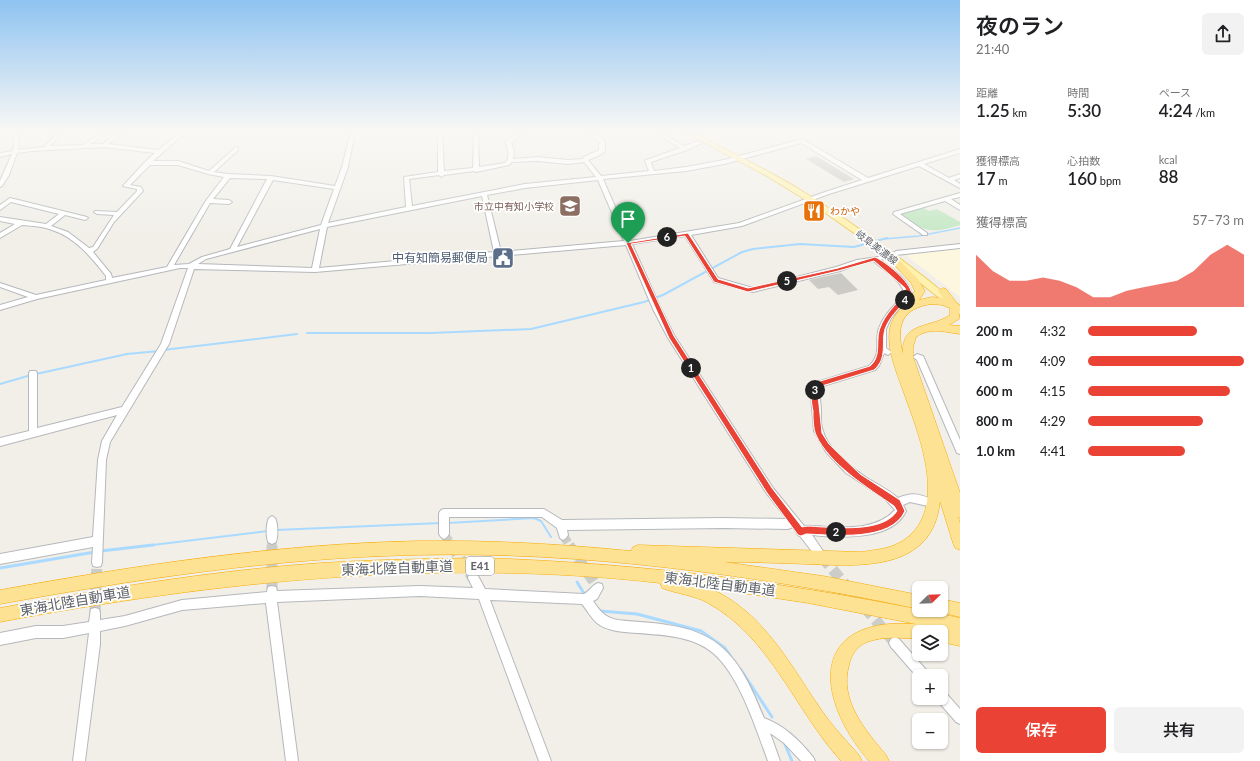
<!DOCTYPE html>
<html lang="ja">
<head>
<meta charset="utf-8">
<style>
  body { margin:0; font-family:Lato,"Noto Sans JP",sans-serif; background:#f2f2f2; color:#202124; height:100vh; display:flex; flex-direction:column; font-size:15px; white-space:nowrap }
  * { box-sizing:border-box; margin:0 }
  p { font-size:13px; color:#757577 }
  .icon { flex:none; width:22px; height:22px; fill:none; stroke:currentColor; stroke-width:2; stroke-linecap:round; stroke-linejoin:round }
  .map { position:relative; flex:1; overflow:hidden }
  .sheet { display:flex; flex-direction:column; background:#fff; width:300px }
  .sheet>* { flex:none }
  .needle { width:26px; rotate:67deg }
  .buttons { position:absolute; left:912px; top:581px; display:grid; gap:8px }
  .buttons a { display:grid; place-items:center; width:36px; height:36px; border-radius:6px; background:#fff; box-shadow:0 1px 3px #0004; font-size:20px }
  .pin { position:absolute; display:grid; place-items:center; width:34px; height:34px; color:#fff; margin:-41px -17px; border-radius:50% 50% 50% 0; rotate:-45deg; box-shadow:0 0 4px #0007 }
  .pin .icon { rotate:45deg }
  .km { position:absolute; width:20px; height:20px; margin:-10px; border-radius:50%; background:#222; color:#fff; font-size:11px; line-height:20px; text-align:center }
  .round { display:grid; place-items:center; flex:none; width:42px; height:42px; border-radius:6px; background:#f2f2f2 }
  .headline { display:flex; align-items:center; justify-content:space-between; height:68px; padding:0 16px }
  h1 { font-size:22px; font-weight:600; line-height:30px }
  .figures { display:grid; grid-template-columns:repeat(3,1fr); gap:6px; height:68px; padding:4px 16px }
  .figures div { display:grid; align-content:center }
  .figures b { font-size:17px; font-weight:600 }
  .figures small { font-size:11px; font-weight:400 }
  .figures p { font-size:11px }
  .chart { height:112px; padding:8px 16px }
  .chart p { display:flex; justify-content:space-between }
  .chart svg { width:100%; height:72px; margin-top:4px; fill:#ea4335; opacity:.7 }
  .cta { display:flex; gap:8px; margin-top:auto; padding:8px 16px }
  .cta a { flex:1; height:46px; border-radius:6px; background:#ea4335; color:#fff; font-size:16px; font-weight:600; line-height:46px; text-align:center }
  .cta a+a { background:#f2f2f2; color:#202124 }
  ul { padding:0 16px; list-style:none; font-size:13px }
  li { display:grid; grid-template-columns:64px 48px 1fr; align-items:center; height:30px }
  li i { height:10px; border-radius:5px; background:#ea4335 }
  main { display:flex; flex:1; min-height:0 }
  .map>svg:first-child { display:block }
  .commercial { fill:#fef7e0 }
  .green { fill:#c5e8c5 }
  .lines { fill:none; stroke-linecap:round; stroke-linejoin:round }
  .stream-far2 { stroke:#aadaff; stroke-width:1.5 }
  .stream-far1 { stroke:#aadaff; stroke-width:2 }
  .stream { stroke:#aadaff; stroke-width:3 }
  .building { fill:#cccac5 }
  .minor-tunnel-far1 { stroke:#ccccc8; stroke-width:9; stroke-dasharray:9 4.5; stroke-linecap:butt }
  .minor-tunnel { stroke:#ccccc8; stroke-width:11; stroke-dasharray:11 5.5; stroke-linecap:butt }
  .minor-casing { stroke:#b5b8bc; stroke-width:2 }
  .major-casing { stroke:#f2c960; stroke-width:2 }
  .highway-casing { stroke:#f9ab00; stroke-width:1 }
  .minor { fill:#fff; fill-rule:evenodd }
  .major { fill:#fff2af; fill-rule:evenodd }
  .highway { fill:#fde293; fill-rule:evenodd }
  .route { fill:#ea4335; stroke:#fff; fill-rule:evenodd }
  .labels { text-anchor:middle; stroke-width:3.5; stroke-linejoin:round; paint-order:stroke }
  .far-education-label { font-size:10px; fill:#785e54; stroke:#fff; text-anchor:end }
  .far-food-label { font-size:10px; fill:#c56008; stroke:#fff; text-anchor:start }
  .far-street-label { font-size:10px; fill:#5f6368; stroke:#fff }
  .shield { fill:#fff; stroke:#8f9295; stroke-width:1 }
  .shield-label { font-size:11px; font-weight:bold; fill:#5f6368 }
  .service-label { font-size:12px; fill:#4e5e75; stroke:#fff; text-anchor:end }
  .near-street-label { font-size:14px; fill:#5f6368; stroke:#fff }
</style>
</head>
<body>
<main>
<div class="map">
<svg width="960" height="761" viewBox="0 0 960 761">
  <rect width="100%" height="100%" fill="#f1efe8"/>
  <!-- commercial -->
  <path class="commercial" d="M960 248V297L907 256V254Z"/>
  <!-- green -->
  <path class="green" d="M924 208 929 211 937 209 960 222V225C931 234 926 232 902 216L901 213Z"/>
  <g class="lines">
    <!-- stream-far2 -->
    <path class="stream-far2" d="M883 239 919 236 960 228"/>
    <!-- stream-far1 -->
    <g class="stream-far1">
      <path d="M307 333H431L531 329 644 302 663 295 742 252 753 249 800 244 854 247 887 238"/>
      <path d="M163 350 297 334"/>
      <path d="M36 374 127 354 159 351"/>
      <path d="M0 384 31 375"/>
      <path d="M448 523 534 518 541 521 551 537"/>
      <path d="M276 530 441 523"/>
      <path d="M144 546 268 531"/>
    </g>
    <!-- stream -->
    <g class="stream">
      <path d="M101 551 153 545"/>
      <path d="M0 568 95 552"/>
      <path d="M577 582 585 595"/>
      <path d="M600 611 637 614 701 631 725 648 731 657"/>
      <path d="M741 670 772 717"/>
      <path d="M784 742 792 761"/>
    </g>
  </g>
  <!-- building -->
  <g class="building">
    <path d="M816 156 854 179 844 182 806 159Z"/>
    <path d="M841 273 858 290 838 295 829 287 818 289 809 280Z"/>
  </g>
  <g class="lines">
    <!-- minor-tunnel-far1 -->
    <g class="minor-tunnel-far1">
      <path d="M444 534 452 546"/>
      <path d="M563 535 570 546"/>
      <path d="M272 539V546"/>
    </g>
    <!-- minor-tunnel -->
    <g class="minor-tunnel">
      <path d="M272 545V591"/>
      <path d="M451 545 473 578"/>
      <path d="M569 545 598 588"/>
      <path d="M822 557 895 643"/>
      <path d="M95 613 97 562"/>
    </g>
    <!-- minor casing -->
    <g class="minor-casing">
      <g id="minor">
        <path d="M13 132H17L19 142 18 150 44 147 59 132H63L50 146 83 145 102 132H107L90 144H103L118 132H123L108 144 158 150 181 132H186L153 161H178L209 171 236 147 238 148V150L214 172 228 174 271 176 335 186 342 167 351 132H355L348 167 328 223 406 207 404 177 438 172V132H442L444 171 473 168 474 132H478L479 167 505 163C511 157 508 149 505 142L519 132H524L511 142 514 151 513 159 538 157 568 160 583 159 584 157 599 150V142L588 132H593L605 142V151L600 155 588 160 601 176 649 171 645 161 646 160 680 148 655 132H660L684 146 699 141 702 143 687 150 651 162 654 171 686 167 724 160 802 139 868 178 960 149V153L924 164 949 178 960 174V178L954 180 960 184V188L919 166 829 194 742 226 691 235 718 278 753 288 836 267 857 260 892 255V257L880 260C893 270 907 278 912 294L891 318 886 329V348L892 352 888 355 884 353 879 366 875 370 823 386C817 394 821 401 821 410 821 417 820 424 823 431 828 450 852 468 867 478 877 484 889 490 898 498 911 493 917 493 931 499L933 502 931 505 928 506 910 502 903 505 906 511C893 541 838 538 812 535L823 551 822 554 818 556 814 554 800 536 798 535 793 527 788 529 723 528 567 530 568 535 566 538 563 540 560 538 557 528 542 517H449V534L447 537 444 539 441 537 439 534V513L441 510 444 509H544L562 520 723 518 787 519 767 494 668 338 653 309 626 245 315 272 194 269 169 344 110 442 106 460 102 562 101 566 97 567 93 566 92 562 93 547 0 564V554L93 537 98 460 102 441 117 415 0 446V438L29 431V373L30 371H36L37 373V428L122 407 161 344 188 268H180L37 299 0 310V305L28 297 0 287V283L36 295 106 280V276C92 258 75 237 52 230 43 226 32 226 22 225L0 238V233L15 224 0 221V217L46 224 59 214 11 202 0 210V205L10 198 87 217 88 218 85 220 65 215 51 226 68 232 89 248 93 247 114 215 97 214 94 212 95 211 117 212 137 191V189L123 186 145 162 155 153 104 147 32 151 17 153 9 175 2 186 0 187V181L12 154 0 157V153L13 151 14 142ZM801 143 862 180 825 192 739 223 630 241 603 179 686 171 724 164ZM538 161 568 164 584 162 596 177 525 184 412 206 409 179 439 175 441 177 444 175 474 171 476 172 509 165 512 162ZM150 165H178L208 174 224 177 205 202 167 267 112 278 111 274 93 252 97 249 114 222 143 191 141 187 130 185ZM230 178 267 179 230 249 202 257 189 264 174 265 210 203 229 204 232 202 229 200 213 199ZM273 180 334 189 321 225 237 247ZM598 180 624 241 501 252 487 195 525 188ZM482 196 494 252 319 268 327 227ZM320 229 312 268 198 264 206 259ZM685 236 714 282 753 292 840 271 858 264 873 261C885 270 900 279 905 294 896 304 884 314 879 328 874 341 883 353 869 366L817 382 812 390 811 395 814 431 826 452 846 473 885 499 895 510C879 528 851 528 829 527 820 527 812 525 804 526L773 488 674 335 661 309 632 244Z"/>
        <path d="M960 193V197L951 199 960 205V210L945 201 900 214 927 233V235H923L893 214 894 212Z"/>
        <path d="M960 244V248L896 255 893 253 896 251Z"/>
        <path d="M917 354 923 356 924 358 960 440V454L957 453 917 360 913 357Z"/>
        <path d="M272 516 275 518C278 524 278 536 276 542L272 544 268 542C266 536 266 524 269 518Z"/>
        <path d="M473 573 477 574 485 589 584 594C590 591 592 585 598 583L602 584 603 588 597 599 593 601C600 611 605 618 618 620 634 622 651 622 667 625 727 633 743 667 764 718 785 726 799 740 813 757L815 761H801L784 743 770 733 780 761H768C756 729 740 676 713 653 693 636 664 635 638 633 625 632 608 632 597 623 591 618 587 610 582 604L490 600 551 761H539L479 599 420 596 277 602 298 761H286L266 603 182 610 125 626 100 631V644L85 761H73L89 633 63 638H36L0 645V633L36 626H63L89 622 91 609 95 608 99 609 100 613V620L125 616 182 600 267 592 268 587 272 586 276 587 277 591 420 586 473 588 468 578 469 574Z"/>
        <path d="M895 637 899 639 928 672 930 676H919V679L891 647 889 643 891 639Z"/>
        <path d="M941 690 945 692 960 709V724L956 722 937 700 936 698H941Z"/>
      </g>
    </g>
    <!-- major casing -->
    <g class="major-casing">
      <path id="major" d="M685 132H692C727 150 763 168 797 188 854 223 908 263 960 306V314L877 249 814 205 767 176Z"/>
    </g>
    <!-- highway casing -->
    <g class="highway-casing">
      <g id="highway">
        <path d="M892 255 895 256 918 279 925 291 919 300 932 297 943 298 938 291 943 288 946 289 960 307 959 319 949 325 960 326V334C944 332 930 327 916 337L913 347V357L960 493V518L958 517 960 523V550L955 548 953 543 940 501C933 573 858 566 806 564 778 563 751 562 724 562L823 576 919 595V609C757 575 581 551 416 555 276 558 137 579 0 604V590C138 565 277 544 418 541 489 540 561 544 631 551L633 547 638 545 861 552C874 550 888 549 899 543 951 515 920 437 905 396 898 375 886 350 890 328 893 313 907 304 915 291L911 283 888 258ZM932 304 942 305 950 308V315C930 329 901 321 903 354 896 326 901 308 932 304Z"/>
        <path d="M482 558C646 563 801 584 960 618V646L941 642V632H919V639C902 638 883 636 867 642 857 646 851 655 849 665 839 700 865 730 886 755L889 761H869C814 697 809 616 916 624L808 603 709 588C766 612 793 671 827 718 837 731 848 743 859 755L862 761H841C795 710 771 638 708 603 694 595 677 594 662 588L660 583C439 558 218 581 0 622V608C91 591 181 576 273 567 342 560 412 559 482 558Z"/>
        <path d="M941 599 960 603V617L936 611 941 610Z"/>
      </g>
    </g>
    <!-- minor -->
    <use href="#minor" class="minor"/>
    <!-- major -->
    <use href="#major" class="major"/>
    <!-- highway -->
    <use href="#highway" class="highway"/>
  </g>
  <!-- sky -->
  <linearGradient id="sky" x2="0" y2="1"><stop stop-color="#8fc3f1"/><stop offset="0.55" stop-color="#f9f8f5"/><stop offset="1" stop-color="#f9f8f5" stop-opacity="0"/></linearGradient>
  <rect width="960" height="238" fill="url(#sky)"/>
  <!-- route -->
  <path class="route" d="M688 233 718 279 748 288 838 268 875 257C886 262 910 281 912 294 903 305 890 315 885 329 881 343 888 358 874 370L822 386 819 389 818 395 822 433 829 444 860 474 900 500 905 511C891 542 834 535 806 534L801 536 798 535 767 493 669 338 626 243ZM685 236 714 282 748 292 838 271 874 261 905 288 906 293C896 304 885 314 880 328 875 341 882 356 870 366L817 382C809 391 811 400 813 411 813 418 813 428 816 435 829 464 868 488 894 506L897 511C884 531 845 528 824 527 817 527 809 525 802 527L772 488 674 336 631 244Z"/>
  <!-- icons -->
  <defs>
    <g id="school-square" transform="scale(1.15)"><rect x="-9" y="-9" width="18" height="18" rx="4" fill="#8d6e63" stroke="#fff"/><path d="M0-5L7-2L0 1L-7-2ZM-4 1L0 2.5L4 1V4Q0 6-4 4Z" fill="#fff"/></g>
    <g id="restaurant-square" transform="scale(1.15)"><rect x="-9" y="-9" width="18" height="18" rx="4" fill="#e8710a" stroke="#fff"/><path d="M-5-6h1v4h1v-4h1v4h1v-4h1v5L-1.5 .5V6h-2V.5L-5-1ZM5-6V6H3V1.5H1.5Q1.5-4 5-6Z" fill="#fff"/></g>
    <g id="civic-square" transform="scale(1.15)"><rect x="-9" y="-9" width="18" height="18" rx="4" fill="#5c6f8a" stroke="#fff"/><path d="M-.6-6.5H3V-4.5H.6V-3L4-1V1h2V6H-6V1h2V-1L-.6-3ZM-1.2 2.5V6h2.4V2.5Z" fill="#fff"/></g>
  </defs>
  <g fill-rule="evenodd">
    <use href="#school-square" x="570" y="206"/>
    <use href="#restaurant-square" x="814" y="211"/>
    <use href="#civic-square" x="503" y="258"/>
  </g>
  <g class="labels">
    <!-- far-education labels -->
    <g class="far-education-label">
      <text x="554" y="210">市立中有知小学校</text>
    </g>
    <!-- far-food labels -->
    <g class="far-food-label">
      <text x="830" y="215">わかや</text>
    </g>
    <!-- far-street labels -->
    <g class="far-street-label">
      <text transform="translate(877 247) rotate(37)" y="4">岐阜美濃線</text>
    </g>
    <!-- shield labels -->
    <rect class="shield" x="466" y="557" width="28" height="18" rx="3"/>
    <g class="shield-label">
      <text x="480" y="570">E41</text>
    </g>
    <!-- service labels -->
    <g class="service-label">
      <text x="488" y="262">中有知簡易郵便局</text>
    </g>
    <!-- near-street labels -->
    <g class="near-street-label">
      <text transform="translate(397 568) rotate(-2)" y="5">東海北陸自動車道</text>
      <text transform="translate(720 584) rotate(7)" y="5">東海北陸自動車道</text>
      <text transform="translate(75 601) rotate(-10)" y="5">東海北陸自動車道</text>
    </g>
  </g>
</svg>
<div class="buttons">
<a><svg class="needle" viewBox="-14 -14 28 28"><path d="M0-13l5 13h-10z" fill="#e53935"/><path d="M0 13l5-13h-10z" fill="#757577"/></svg></a>
<a><svg class="icon" aria-label="layers" viewBox="0 0 24 24"><path d="M12 4l9 5-9 5-9-5zM3 14l9 5 9-5"/></svg></a>
<a>+</a>
<a>−</a>
</div>
<div class="pin" style="left:628px;top:243px;background:#1e9e55"><svg class="icon" aria-label="arrive" viewBox="0 0 24 24"><path d="M6 21V4h12l-3 4 3 4H6"/></svg></div>
<b class="km" style="left:691px;top:368px">1</b>
<b class="km" style="left:836px;top:532px">2</b>
<b class="km" style="left:815px;top:390px">3</b>
<b class="km" style="left:905px;top:300px">4</b>
<b class="km" style="left:787px;top:281px">5</b>
<b class="km" style="left:667px;top:237px">6</b>
</div>
<section class="sheet">
<div class="headline"><div><h1>夜のラン</h1><p>21:40</p></div><a class="round"><svg class="icon" aria-label="share" viewBox="0 0 24 24"><path d="M12 15V3M7 8l5-5 5 5M5 13v7h14v-7"/></svg></a></div>
<div class="figures">
<div><p>距離</p><b>1.25<small> km</small></b></div>
<div><p>時間</p><b>5:30</b></div>
<div><p>ペース</p><b>4:24<small> /km</small></b></div>
</div>
<div class="figures">
<div><p>獲得標高</p><b>17<small> m</small></b></div>
<div><p>心拍数</p><b>160<small> bpm</small></b></div>
<div><p>kcal</p><b>88</b></div>
</div>
<div class="chart"><p><span>獲得標高</span>57–73 m</p>
<svg viewBox="0 0 160 44" preserveAspectRatio="none"><path d="M0 44V12L10 22L20 28L30 28L40 26L50 28L60 32L70 38L80 38L90 34L100 32L110 30L120 28L130 22L140 12L150 6L160 12V44z"/></svg>
</div>
<ul>
<li><b>200 m</b>4:32<i style="width:70%"></i></li>
<li><b>400 m</b>4:09<i style="width:100%"></i></li>
<li><b>600 m</b>4:15<i style="width:91%"></i></li>
<li><b>800 m</b>4:29<i style="width:74%"></i></li>
<li><b>1.0 km</b>4:41<i style="width:62%"></i></li>
</ul>
<div class="cta"><a>保存</a><a>共有</a></div>
</section>
</main>
</body>
</html>
